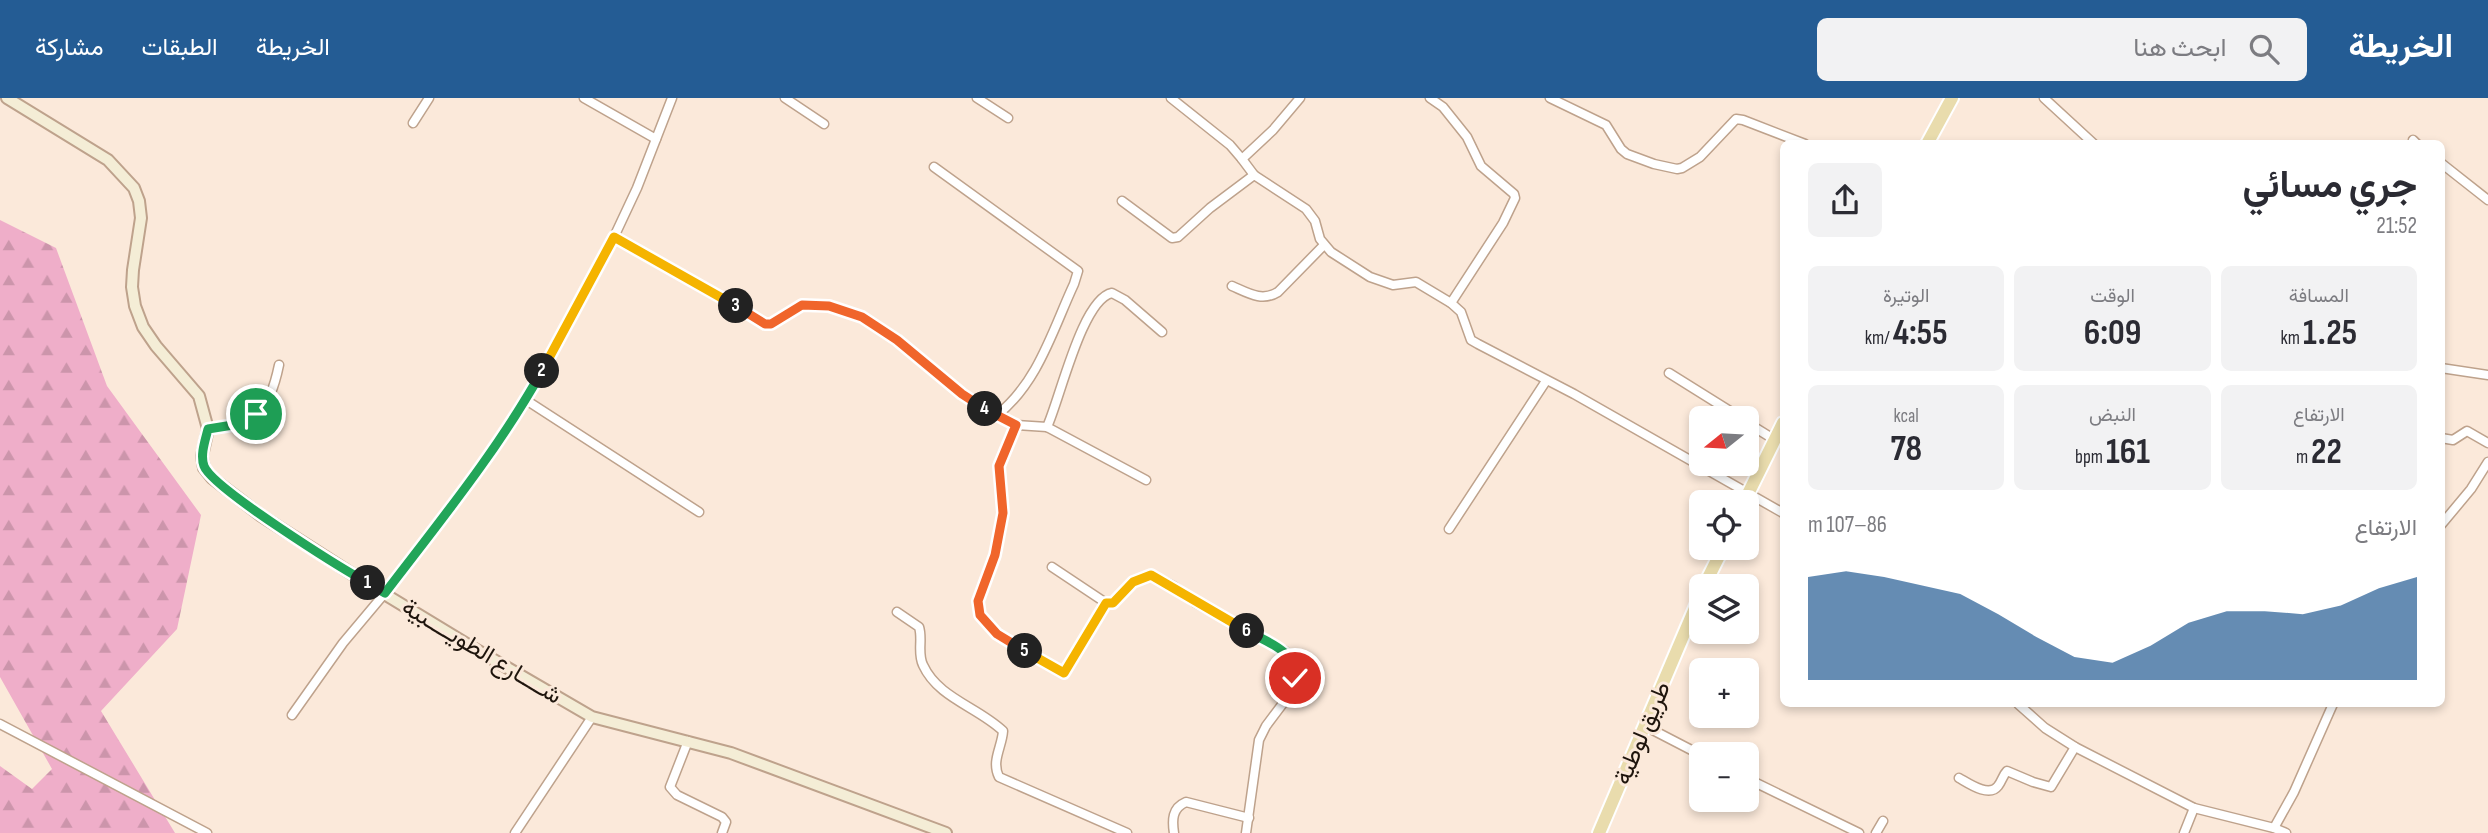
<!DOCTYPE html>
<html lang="ar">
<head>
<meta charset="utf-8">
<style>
  body { margin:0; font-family:"Sofia Sans Condensed",Vazirmatn,sans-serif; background:#f2f2f3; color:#2b2b33; direction:rtl; height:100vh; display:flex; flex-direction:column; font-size:26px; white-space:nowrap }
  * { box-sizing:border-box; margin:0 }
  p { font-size:23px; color:#7c7c81 }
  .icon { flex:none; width:38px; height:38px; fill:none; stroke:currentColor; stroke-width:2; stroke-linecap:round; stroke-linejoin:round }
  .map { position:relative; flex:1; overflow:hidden; direction:ltr }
  .sheet { position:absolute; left:1780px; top:42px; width:665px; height:567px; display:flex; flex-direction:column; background:#fff; border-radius:10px; box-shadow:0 4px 10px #0003; direction:rtl }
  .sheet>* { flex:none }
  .needle { width:46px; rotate:252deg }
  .tools { position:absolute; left:1689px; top:308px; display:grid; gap:14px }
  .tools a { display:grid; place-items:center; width:70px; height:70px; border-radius:10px; background:#fff; box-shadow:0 4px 10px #0003; font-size:35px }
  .pin { position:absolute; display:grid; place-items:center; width:60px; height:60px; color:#fff; margin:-30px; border:4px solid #fff; border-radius:50%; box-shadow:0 2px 7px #0007 }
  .km { position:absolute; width:35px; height:35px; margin:-18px; border-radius:50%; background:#222; color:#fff; font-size:19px; line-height:35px; text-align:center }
  .round { display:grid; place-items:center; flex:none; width:74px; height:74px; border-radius:10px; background:#f2f2f3 }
  .head { display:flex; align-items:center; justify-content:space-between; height:119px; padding:0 28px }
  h1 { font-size:38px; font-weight:700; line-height:52px }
  .metrics { display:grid; grid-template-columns:repeat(3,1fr); gap:10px; height:119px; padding:7px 28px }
  .metrics div { display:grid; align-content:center; border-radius:10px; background:#f2f2f3; text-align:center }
  .metrics b { font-size:35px; font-weight:700 }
  .metrics small { font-size:19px; font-weight:400 }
  .metrics p { font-size:19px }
  .chart { height:196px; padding:14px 28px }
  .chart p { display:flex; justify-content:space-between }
  .chart svg { width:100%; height:126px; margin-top:7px; fill:#245c94; opacity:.7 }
  header { display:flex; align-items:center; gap:42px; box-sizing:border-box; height:98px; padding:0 35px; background:#245c94; color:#fff }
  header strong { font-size:33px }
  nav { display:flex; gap:38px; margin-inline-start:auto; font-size:24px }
  .search { width:490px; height:63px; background:#f2f2f3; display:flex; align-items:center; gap:18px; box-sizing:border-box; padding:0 24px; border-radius:10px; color:#7c7c81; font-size:26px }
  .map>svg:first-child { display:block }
  .forest { fill:url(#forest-firs) }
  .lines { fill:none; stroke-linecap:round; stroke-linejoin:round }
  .street-casing { stroke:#bea28c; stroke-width:11 }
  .secondary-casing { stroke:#bea28c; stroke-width:14 }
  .primary-casing { stroke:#fff; stroke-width:16 }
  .street { stroke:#fff; stroke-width:8 }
  .secondary { stroke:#f4edd6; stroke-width:10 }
  .primary { stroke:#e9dcad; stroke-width:12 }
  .split-1-casing { stroke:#fff; stroke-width:14 }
  .split-2-casing { stroke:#fff; stroke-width:14 }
  .split-3-casing { stroke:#fff; stroke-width:14 }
  .split-4-casing { stroke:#fff; stroke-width:14 }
  .split-5-casing { stroke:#fff; stroke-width:14 }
  .split-6-casing { stroke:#fff; stroke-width:14 }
  .split-7-casing { stroke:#fff; stroke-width:14 }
  .split-1 { stroke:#22a559; stroke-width:9 }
  .split-2 { stroke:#22a559; stroke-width:9 }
  .split-3 { stroke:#f5b400; stroke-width:9 }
  .split-4 { stroke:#f0652b; stroke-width:9 }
  .split-5 { stroke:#f0652b; stroke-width:9 }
  .split-6 { stroke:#f5b400; stroke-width:9 }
  .split-7 { stroke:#22a559; stroke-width:9 }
  .labels { text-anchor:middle; stroke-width:6; stroke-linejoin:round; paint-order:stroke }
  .street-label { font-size:24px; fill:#1e140c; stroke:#fbe9da }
</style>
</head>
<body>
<header>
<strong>الخريطة</strong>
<div class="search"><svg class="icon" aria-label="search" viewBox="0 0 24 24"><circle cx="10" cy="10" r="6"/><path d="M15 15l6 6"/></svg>ابحث هنا</div>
<nav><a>الخريطة</a><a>الطبقات</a><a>مشاركة</a></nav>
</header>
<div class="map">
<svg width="2488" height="735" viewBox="0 0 2488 735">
  <defs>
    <pattern id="forest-firs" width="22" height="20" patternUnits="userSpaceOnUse" patternTransform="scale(1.75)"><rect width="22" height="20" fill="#efaec9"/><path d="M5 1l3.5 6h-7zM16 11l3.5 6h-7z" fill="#cc95ab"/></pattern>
  </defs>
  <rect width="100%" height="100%" fill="#fbe9da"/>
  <!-- forest -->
  <path class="forest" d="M0 122 56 150 107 288 201 417 177 531 101 613 175 735H0V668L32 691 52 671 0 579Z"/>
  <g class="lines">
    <!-- street casing -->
    <g class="street-casing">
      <g id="street">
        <path d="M584 0 656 41"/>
        <path d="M785 0 824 26"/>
        <path d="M977 0 1008 20"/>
        <path d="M1171 0 1230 47 1242 61"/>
        <path d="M1430 0 1443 9 1467 39 1481 68 1514 96 1515 100 1503 125 1451 205"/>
        <path d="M1550 0 1606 27 1621 51 1627 56 1654 66 1677 71 1682 70 1700 59 1736 21 1743 22 1805 46"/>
        <path d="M2044 0 2094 46"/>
        <path d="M413 25 429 0"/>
        <path d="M2413 42 2417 46"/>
        <path d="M2441 65 2488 102"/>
        <path d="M934 69 1078 173 1074 186C1053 231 1038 285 997 317"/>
        <path d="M1254 77 1242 61 1273 32 1300 0"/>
        <path d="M1122 103 1172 140 1178 139 1210 110 1254 77 1306 111 1315 123 1320 141 1331 154 1370 179 1393 187 1416 184 1451 205 1461 214 1471 242 1478 246 1574 296 1783 415"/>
        <path d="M614 139 765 226H770L802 207 829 208 861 219 897 241 962 296 980 308 1016 327 1047 329 1146 382"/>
        <path d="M1232 188C1248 195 1262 204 1278 194L1324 147"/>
        <path d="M2441 270 2488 277"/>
        <path d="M1669 275 1741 320"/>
        <path d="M526 302 699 414"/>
        <path d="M1746 324 1775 342"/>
        <path d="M1016 327 999 368 1003 415 995 457 978 503 980 517 997 536 1064 575 1106 505"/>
        <path d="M1047 329C1060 301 1082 201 1112 195L1125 202 1162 234"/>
        <path d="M208 331C255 323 269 315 279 267"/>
        <path d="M2441 340 2453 342 2467 333 2488 345"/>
        <path d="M2441 427 2471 391 2488 364"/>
        <path d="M1449 431 1546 283"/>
        <path d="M1052 469 1106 505H1113L1133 484 1151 477 1173 488 1196 505 1285 553 1293 565 1295 580 1284 604 1266 628 1259 642 1246 735"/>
        <path d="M897 514 919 529C923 541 917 555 923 567 938 600 978 609 1003 633 1002 649 991 663 999 679L1127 735"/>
        <path d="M2018 606 2045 630 2075 649 2194 710 2274 730 2286 735"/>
        <path d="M292 617 343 545 385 495 468 386 526 302 614 139 637 90 672 0"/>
        <path d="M0 626 207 735"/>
        <path d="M1645 628 1701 657"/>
        <path d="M688 643 670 689 677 697 722 719 726 724 722 735"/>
        <path d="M1746 680 1859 735"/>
        <path d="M1959 680C1968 685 1989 700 1998 688 2002 683 2003 677 2007 673L2033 684 2051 689 2075 649"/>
        <path d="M2274 730 2294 694 2333 606"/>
        <path d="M515 735 592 619"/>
        <path d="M1174 735C1172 722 1172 710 1186 704L1249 720"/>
        <path d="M1876 735 1883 723"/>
        <path d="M2184 735 2194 710"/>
      </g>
    </g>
    <!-- secondary casing -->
    <g class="secondary-casing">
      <path id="secondary" d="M7 0 108 62 134 90 139 103 141 120 133 172 132 189 135 208 143 229 156 248 199 298 208 331 202 358 204 370 212 380 260 417 363 483 475 551 592 619 731 655 946 735"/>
    </g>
    <!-- primary casing -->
    <g class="primary-casing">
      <g id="primary">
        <path d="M1927 46 1952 0"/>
        <path d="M1744 404 1783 325"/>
        <path d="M1704 488 1723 450"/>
        <path d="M1599 735 1701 496"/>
      </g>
    </g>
    <!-- street -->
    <use href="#street" class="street"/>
    <!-- secondary -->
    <use href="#secondary" class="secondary"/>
    <!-- primary -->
    <use href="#primary" class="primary"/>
  </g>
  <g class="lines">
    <!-- split-1 casing -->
    <g class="split-1-casing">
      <path id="split-1" d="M256 316 233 327 208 331C205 343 200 357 204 368 212 390 341 470 368 485"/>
    </g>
    <!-- split-2 casing -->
    <g class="split-2-casing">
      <path id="split-2" d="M368 485 385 495C440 423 498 352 542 273"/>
    </g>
    <!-- split-3 casing -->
    <g class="split-3-casing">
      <path id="split-3" d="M542 273 614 139 736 208"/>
    </g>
    <!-- split-4 casing -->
    <g class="split-4-casing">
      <path id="split-4" d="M736 208 765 226H771L802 207 829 208 862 219 897 242 962 296 985 311"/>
    </g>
    <!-- split-5 casing -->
    <g class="split-5-casing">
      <path id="split-5" d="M985 311 1016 327 999 368 1003 415 995 457 978 503 980 517 997 536 1025 553"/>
    </g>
    <!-- split-6 casing -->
    <g class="split-6-casing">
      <path id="split-6" d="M1025 553 1064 575 1106 505H1113L1133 484 1151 477 1247 533"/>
    </g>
    <!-- split-7 casing -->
    <g class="split-7-casing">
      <path id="split-7" d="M1247 533C1269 545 1295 552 1295 580"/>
    </g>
    <!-- split-1 -->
    <use href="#split-1" class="split-1"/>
    <!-- split-2 -->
    <use href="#split-2" class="split-2"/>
    <!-- split-3 -->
    <use href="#split-3" class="split-3"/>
    <!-- split-4 -->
    <use href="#split-4" class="split-4"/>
    <!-- split-5 -->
    <use href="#split-5" class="split-5"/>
    <!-- split-6 -->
    <use href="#split-6" class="split-6"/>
    <!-- split-7 -->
    <use href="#split-7" class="split-7"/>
  </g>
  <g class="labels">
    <!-- street labels -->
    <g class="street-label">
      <text transform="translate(482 553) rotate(31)" y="8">شــــارع الطويــــبية</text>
      <text transform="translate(1642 635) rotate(-67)" y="8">طريق لوطية</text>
    </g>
  </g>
</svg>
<div class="tools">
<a><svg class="needle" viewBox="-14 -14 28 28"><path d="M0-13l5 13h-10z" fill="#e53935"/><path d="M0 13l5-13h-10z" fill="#7c7c81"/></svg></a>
<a><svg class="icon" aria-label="locate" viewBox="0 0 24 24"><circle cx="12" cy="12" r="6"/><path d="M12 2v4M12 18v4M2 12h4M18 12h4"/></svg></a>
<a><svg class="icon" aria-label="layers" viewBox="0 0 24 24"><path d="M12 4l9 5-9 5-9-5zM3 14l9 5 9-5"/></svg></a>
<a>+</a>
<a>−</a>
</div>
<div class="pin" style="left:256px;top:316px;background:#1e9e55"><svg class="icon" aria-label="arrive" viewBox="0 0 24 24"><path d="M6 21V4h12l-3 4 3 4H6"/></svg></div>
<div class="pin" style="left:1295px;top:580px;background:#d93025"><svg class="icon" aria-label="check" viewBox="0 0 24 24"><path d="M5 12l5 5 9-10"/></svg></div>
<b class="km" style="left:368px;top:485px">1</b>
<b class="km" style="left:542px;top:273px">2</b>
<b class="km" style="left:736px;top:208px">3</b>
<b class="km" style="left:985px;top:311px">4</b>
<b class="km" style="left:1025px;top:553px">5</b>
<b class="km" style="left:1247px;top:533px">6</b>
<section class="sheet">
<div class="head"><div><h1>جري مسائي</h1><p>21:52</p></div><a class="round"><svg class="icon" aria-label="share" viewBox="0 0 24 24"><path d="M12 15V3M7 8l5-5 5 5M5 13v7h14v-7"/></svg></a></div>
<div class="metrics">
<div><p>المسافة</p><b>1.25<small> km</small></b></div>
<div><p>الوقت</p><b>6:09</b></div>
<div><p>الوتيرة</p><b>4:55<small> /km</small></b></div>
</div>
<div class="metrics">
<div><p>الارتفاع</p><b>22<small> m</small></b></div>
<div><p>النبض</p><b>161<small> bpm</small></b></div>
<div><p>kcal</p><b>78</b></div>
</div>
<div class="chart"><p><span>الارتفاع</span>86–107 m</p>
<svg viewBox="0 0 160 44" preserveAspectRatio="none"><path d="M0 44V8L10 6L20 8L30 11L40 14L50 21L60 29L70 36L80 38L90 32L100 24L110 20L120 20L130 21L140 18L150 12L160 8V44z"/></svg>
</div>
</section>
</div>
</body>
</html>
